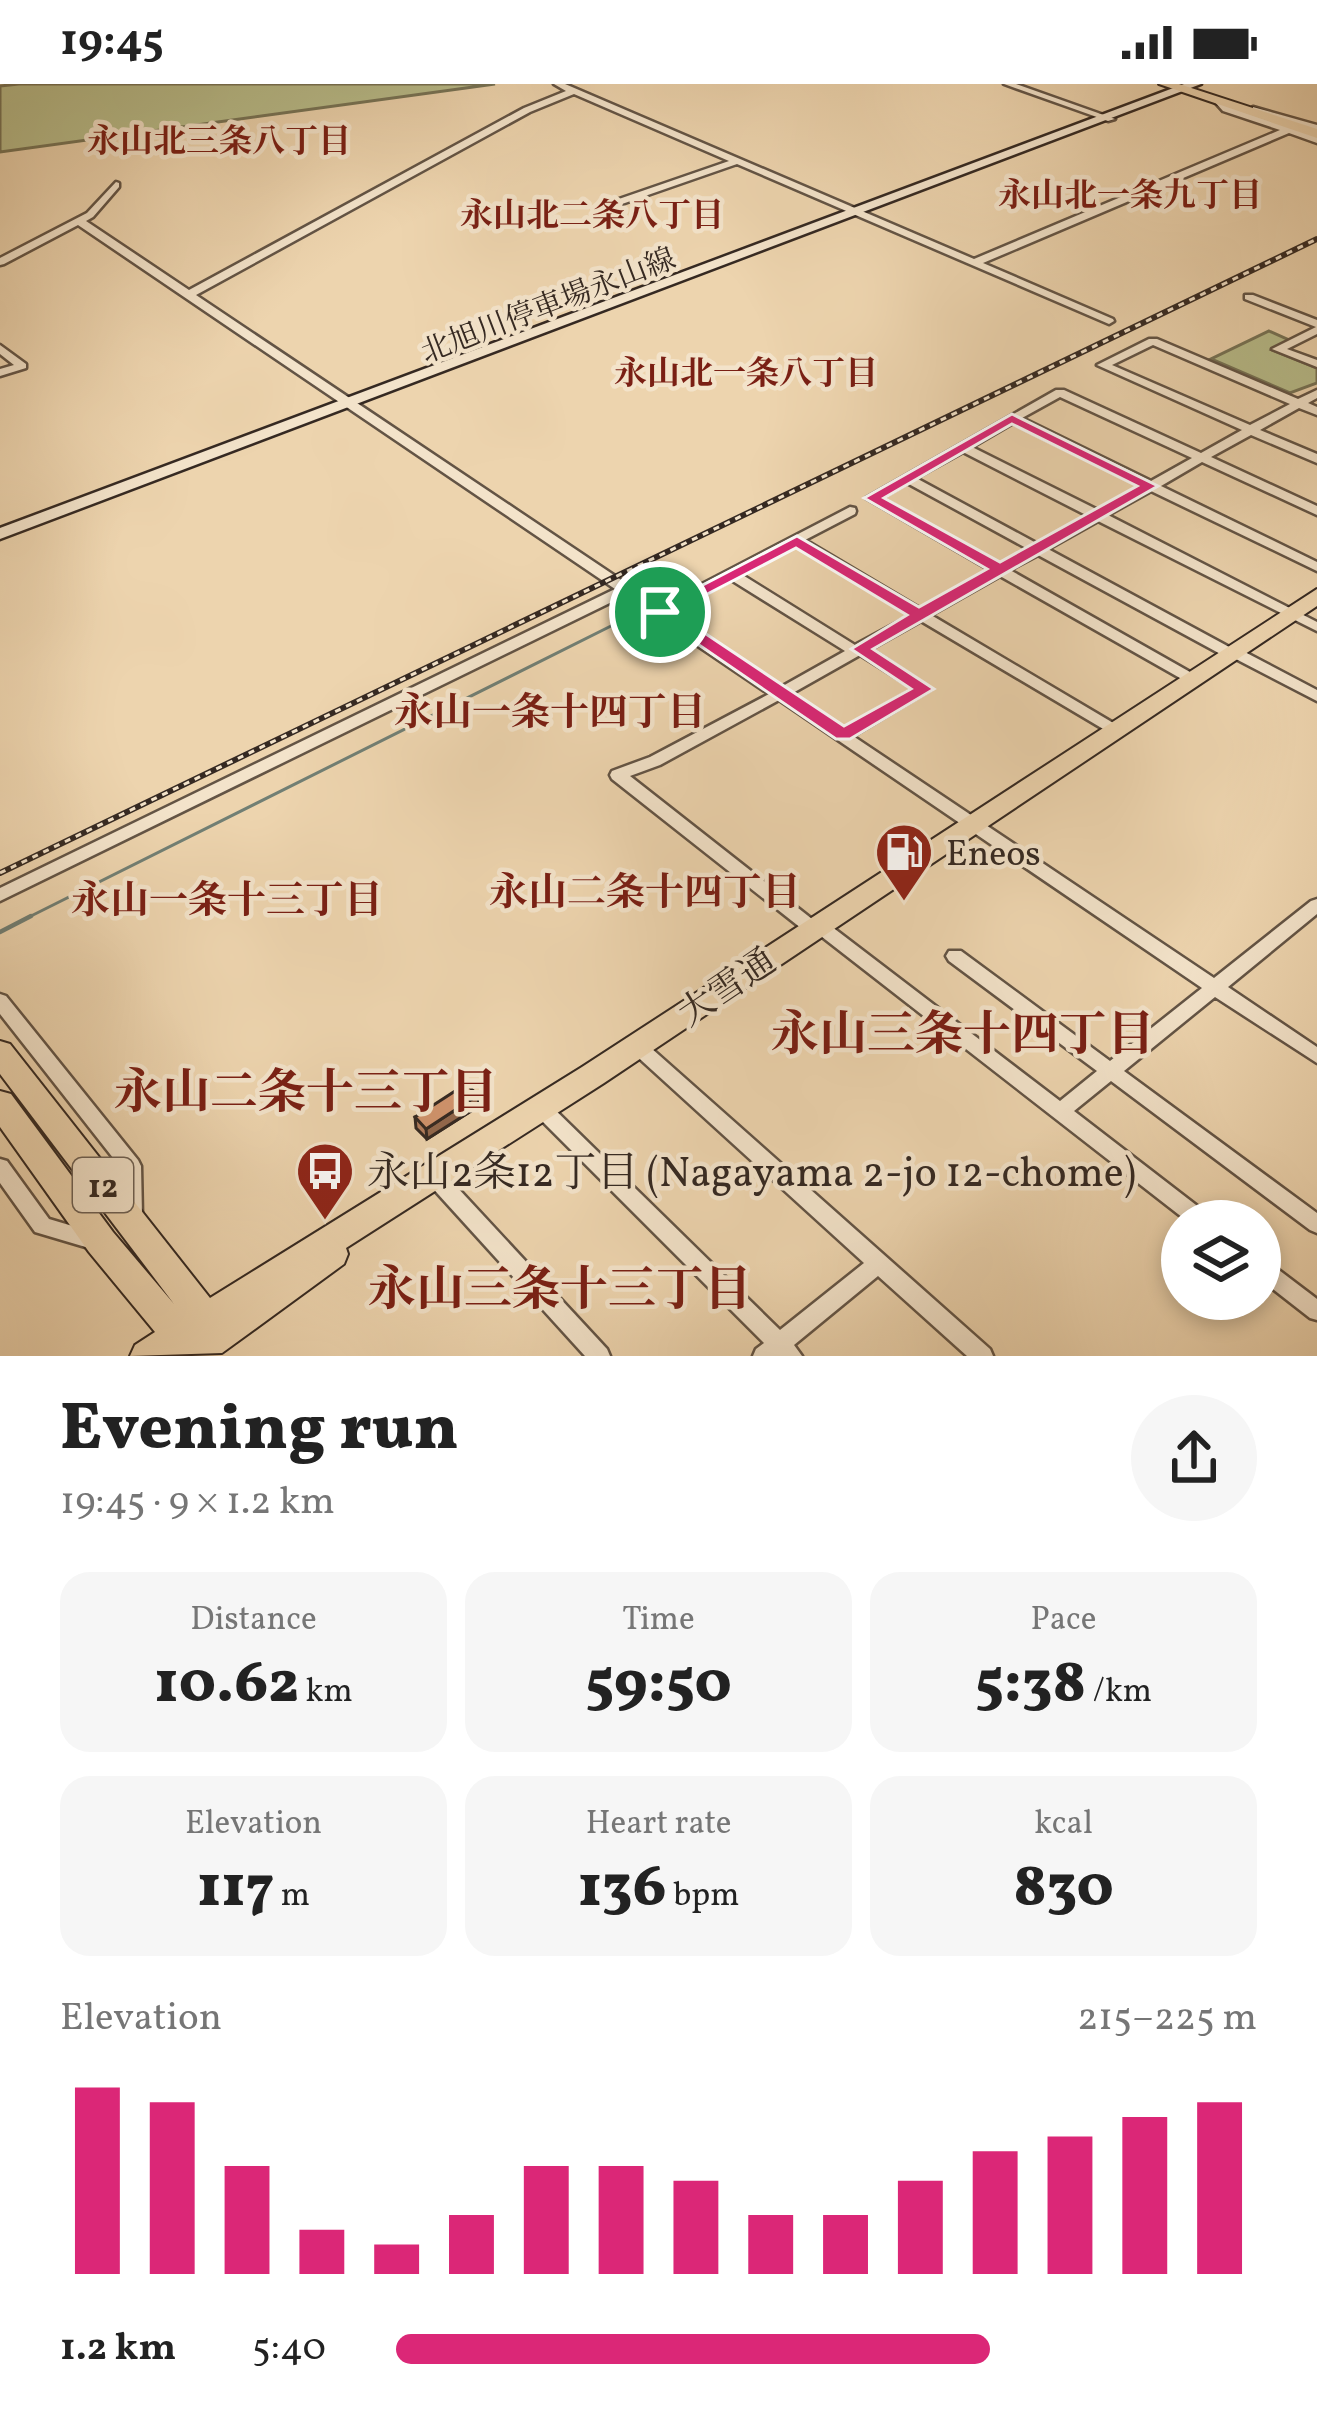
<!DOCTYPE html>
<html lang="en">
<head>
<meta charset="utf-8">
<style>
  body { margin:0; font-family:Vollkorn,"Noto Serif JP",serif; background:#f6f6f6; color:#222; height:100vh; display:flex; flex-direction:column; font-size:45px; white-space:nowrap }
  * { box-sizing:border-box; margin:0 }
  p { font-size:39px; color:#767676 }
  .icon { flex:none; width:66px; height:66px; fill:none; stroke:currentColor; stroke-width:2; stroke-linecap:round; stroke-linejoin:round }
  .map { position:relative; height:1272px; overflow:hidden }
  .drawer { display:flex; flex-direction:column; background:#fff; flex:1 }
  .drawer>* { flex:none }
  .buttons { position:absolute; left:1161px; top:1116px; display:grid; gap:24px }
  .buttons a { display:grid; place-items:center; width:120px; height:120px; border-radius:50%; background:#fff; box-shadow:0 6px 18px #0003; font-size:60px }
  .pin { position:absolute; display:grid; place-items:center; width:102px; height:102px; color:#fff; margin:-51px; border:6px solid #fff; border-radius:50%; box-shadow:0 3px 12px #0007 }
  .round { display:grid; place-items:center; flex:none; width:126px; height:126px; border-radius:63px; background:#f6f6f6 }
  .summary { display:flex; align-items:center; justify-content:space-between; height:204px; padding:0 60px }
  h1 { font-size:66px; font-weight:800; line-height:90px }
  .metrics { display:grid; grid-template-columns:repeat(3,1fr); gap:18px; height:204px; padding:12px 60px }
  .metrics div { display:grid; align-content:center; border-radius:30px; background:#f6f6f6; text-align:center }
  .metrics b { font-size:60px; font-weight:800 }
  .metrics small { font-size:33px; font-weight:400 }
  .metrics p { font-size:33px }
  .chart { height:336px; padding:24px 60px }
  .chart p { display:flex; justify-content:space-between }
  .chart svg { width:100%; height:216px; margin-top:12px; stroke:#db2777; stroke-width:6 }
  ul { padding:0 60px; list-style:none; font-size:39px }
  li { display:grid; grid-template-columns:192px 144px 1fr; align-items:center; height:90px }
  li i { height:30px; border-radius:15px; background:#db2777 }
  .status { display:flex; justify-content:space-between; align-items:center; height:84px; padding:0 60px; background:#fff; direction:ltr }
  .status svg { height:33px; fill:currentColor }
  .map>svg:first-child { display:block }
  .green { fill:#b8bd8b; stroke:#767356; stroke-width:3 }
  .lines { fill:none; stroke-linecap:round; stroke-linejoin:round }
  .stream-far1 { stroke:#717f74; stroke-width:3 }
  .stream { stroke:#717f74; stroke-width:4.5 }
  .minor-casing { stroke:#635445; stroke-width:5 }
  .secondary-casing { stroke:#352922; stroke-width:5 }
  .primary-casing { stroke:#352922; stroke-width:4 }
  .trunk-casing { stroke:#352922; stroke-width:4 }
  .minor { fill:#f3e3ca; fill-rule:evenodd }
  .secondary { fill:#f3e3ca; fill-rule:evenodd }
  .primary { fill:#edd4ae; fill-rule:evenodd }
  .trunk { fill:#edd4ae; fill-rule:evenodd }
  .rail-casing { stroke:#352922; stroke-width:6 }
  .rail { stroke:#f3e3ca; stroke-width:3; stroke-dasharray:6; stroke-linecap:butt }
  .wall { fill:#b37e5d; stroke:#352922; stroke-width:3 }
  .shaded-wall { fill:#92674c; stroke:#352922; stroke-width:3 }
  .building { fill:#d0936c; stroke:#352922; stroke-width:3 }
  .route { fill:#db2777; stroke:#fff; stroke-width:3; fill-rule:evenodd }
  .labels { text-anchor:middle; stroke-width:9; stroke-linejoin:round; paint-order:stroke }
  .far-street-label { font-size:30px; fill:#352922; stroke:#f3e3ca }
  .far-neighbourhood-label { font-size:33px; font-weight:bold; fill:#7a1f14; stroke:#f3e3ca }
  .shield { fill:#f3e3ca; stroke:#6e6154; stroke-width:3 }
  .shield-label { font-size:33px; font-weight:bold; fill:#352922 }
  .poi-label { font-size:36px; fill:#352922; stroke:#f3e3ca; text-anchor:start }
  .street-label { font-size:36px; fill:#352922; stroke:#f3e3ca }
  .neighbourhood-label { font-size:39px; font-weight:bold; fill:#7a1f14; stroke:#f3e3ca }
  .near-poi-label { font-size:42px; fill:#352922; stroke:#f3e3ca; text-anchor:start }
  .near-neighbourhood-label { font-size:48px; font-weight:bold; fill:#7a1f14; stroke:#f3e3ca }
</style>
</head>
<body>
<div class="status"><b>19:45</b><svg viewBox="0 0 49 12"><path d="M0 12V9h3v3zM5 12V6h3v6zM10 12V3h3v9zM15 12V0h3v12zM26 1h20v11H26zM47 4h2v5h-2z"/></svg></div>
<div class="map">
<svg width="1317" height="1272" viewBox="0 0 1317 1272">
  <rect width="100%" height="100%" fill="#edd4ae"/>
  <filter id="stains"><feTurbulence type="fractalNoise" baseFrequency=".00167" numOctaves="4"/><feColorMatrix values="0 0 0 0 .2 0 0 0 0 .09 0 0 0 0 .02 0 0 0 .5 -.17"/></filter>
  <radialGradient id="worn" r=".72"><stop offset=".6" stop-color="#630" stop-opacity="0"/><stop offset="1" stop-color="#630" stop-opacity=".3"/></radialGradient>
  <!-- green -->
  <g class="green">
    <path d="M19 0H495L0 68V2Z"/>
    <path d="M1269 247 1289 256 1272 266 1317 284V299L1290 309 1211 275Z"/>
  </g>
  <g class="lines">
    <!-- stream-far1 -->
    <path class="stream-far1" d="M25 835 637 529"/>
    <!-- stream -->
    <path class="stream" d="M0 848 31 832"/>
    <!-- minor casing -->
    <g class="minor-casing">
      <g id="minor">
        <path d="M554 0H565L974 175 1280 46 1223 27 1214 17 1215 15H1221L1229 23 1317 53V59L1289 49 983 179 1113 235 1114 237 1109 240 737 80 622 120H616V116L729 77 574 10 530 28 196 211 660 522 850 423 855 424 856 427 855 430 805 456 921 525 990 486 866 414 1056 306H1064L1201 369 1242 346 1097 281 1149 255H1157L1298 315 1317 306V314L1308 319 1317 323V331L1299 324 1260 346 1317 370V379L1251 351 1211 373 1317 422V431L1202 378 1161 402 1317 478V487L1151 407 1108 431 1317 538V547L1098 437 1048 465 1231 564 1239 565 1317 606V617L1234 574 1226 573 1038 471 1010 486 1197 592 1199 595 1197 598H1187L1000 492 931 531 1120 643 1123 646 1120 649H1110L921 537 871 565 931 605 853 652 1214 894 1311 817 1317 815V830L1228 903 1317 963V979L1215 913 1124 987 1317 1129V1149L1310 1146 1111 997 1074 1027 1209 1131 1212 1137H1187L817 849 806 848 612 695 610 691 612 687 650 673 769 610 624 512 0 817V804L615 505 78 141 4 180 0 181V174L87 129 116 98 119 99V103L93 133 86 137 189 206 524 24 566 7ZM1153 261 1290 320 1250 341 1112 281ZM1060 313 1192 374 1151 397 1022 334ZM1013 339 1141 402 1098 426 972 363ZM963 368 1088 432 1038 460 916 394ZM907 399 1028 465 1000 481 881 414ZM795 461 911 531 855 561 741 490ZM731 496 845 567 781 603 670 528ZM860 571 914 605 843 645 791 610ZM779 616 1202 904 1110 977 961 867H949L946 872 949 877 1097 987 1060 1017 823 836 812 835 630 692 660 681Z"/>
        <path d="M1004 0H1016L1115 35 1108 37Z"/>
        <path d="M1253 23 1317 41V47L1253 27Z"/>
        <path d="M1245 211H1253L1317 236V250L1287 265 1317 276V283L1272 265 1316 243 1245 215Z"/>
        <path d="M0 261 26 280V284L0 292V285L14 281 0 270Z"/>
        <path d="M0 910 6 912 138 1076 141 1082 142 1132 139 1138 132 1141 125 1138 122 1132 121 1084 0 930Z"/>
        <path d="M636 954 642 956 990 1265 993 1272H967L878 1192 794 1261 802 1272H753L756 1265 764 1259 533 1028 530 1023 533 1018 540 1015 547 1018 780 1246 864 1179 630 966 627 961 630 956Z"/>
        <path d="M0 1075 7 1077 49 1135 106 1152 109 1158 106 1164 99 1167 35 1148 0 1099Z"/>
        <path d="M435 1085 442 1087 607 1265 610 1272H585L428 1099 425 1093 428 1087Z"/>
        <path d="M1260 1174 1267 1177 1317 1215V1236L1310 1234 1260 1195Z"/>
      </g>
    </g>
    <!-- secondary casing -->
    <g class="secondary-casing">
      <path id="secondary" d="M1184 0H1201L0 455V444Z"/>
    </g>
    <!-- primary casing -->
    <g class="primary-casing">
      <path id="primary" d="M1159 0H1179L1317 45V54Z"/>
    </g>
    <!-- trunk casing -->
    <g class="trunk-casing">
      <path id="trunk" d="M1317 505V522L604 999 346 1164 348 1170 344 1180 222 1269 130 1272 135 1261 155 1248 89 1168 0 1043V1007L11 1010 113 1148 174 1220 0 990V957L10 960 210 1214 582 983Z"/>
    </g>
    <!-- minor -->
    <use href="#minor" class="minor"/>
    <!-- secondary -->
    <use href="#secondary" class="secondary"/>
    <!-- primary -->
    <use href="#primary" class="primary"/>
    <!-- trunk -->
    <use href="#trunk" class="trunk"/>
    <!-- rail casing -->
    <g class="rail-casing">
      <path id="rail" d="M0 789 1317 155"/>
    </g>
    <!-- rail -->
    <use href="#rail" class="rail"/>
  </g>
  <!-- wall -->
  <path class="wall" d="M479 1022 427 1055 416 1044 415 1033Z"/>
  <!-- shaded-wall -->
  <path class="shaded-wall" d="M478 1011 479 1022 427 1055 426 1045Z"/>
  <!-- building -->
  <path class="building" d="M466 1000 478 1011 426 1045 415 1033Z"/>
  <!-- route -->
  <path class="route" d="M1012 330 1158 402 873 565 934 605 850 655H836L651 528 797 452 919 523 987 485 864 414ZM1012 340 1137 402 1000 478 884 414ZM796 464 907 531 851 565 911 605 844 642 673 528Z"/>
  <!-- icons -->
  <defs>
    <g id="fuel-pin" transform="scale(3)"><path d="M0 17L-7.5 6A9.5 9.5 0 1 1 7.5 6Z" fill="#8f2418" stroke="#f3e3ca"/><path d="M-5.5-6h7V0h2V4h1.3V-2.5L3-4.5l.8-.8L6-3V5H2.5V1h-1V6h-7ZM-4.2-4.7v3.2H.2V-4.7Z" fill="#fff"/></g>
    <g id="bus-pin" transform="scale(3)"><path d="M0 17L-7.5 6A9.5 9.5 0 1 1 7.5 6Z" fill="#8f2418" stroke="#f3e3ca"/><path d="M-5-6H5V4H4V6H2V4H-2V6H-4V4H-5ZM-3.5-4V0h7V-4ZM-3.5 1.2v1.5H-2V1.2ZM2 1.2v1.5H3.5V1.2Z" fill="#fff"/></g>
  </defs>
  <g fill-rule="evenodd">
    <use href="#fuel-pin" x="904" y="768"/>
    <use href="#bus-pin" x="325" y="1087"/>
  </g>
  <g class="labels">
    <!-- far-street labels -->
    <g class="far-street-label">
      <text transform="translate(548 221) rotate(-21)" y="10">北旭川停車場永山線</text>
    </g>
    <!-- far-neighbourhood labels -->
    <g class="far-neighbourhood-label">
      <text x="219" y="68">永山北三条八丁目</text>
      <text x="1130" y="122">永山北一条九丁目</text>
      <text x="592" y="142">永山北二条八丁目</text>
      <text x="746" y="300">永山北一条八丁目</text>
    </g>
    <!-- shield labels -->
    <rect class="shield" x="73" y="1074" width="60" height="54" rx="9"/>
    <g class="shield-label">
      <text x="103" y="1113">12</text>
    </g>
    <!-- poi labels -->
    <g class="poi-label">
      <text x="946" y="781">Eneos</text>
    </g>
    <!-- street labels -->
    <g class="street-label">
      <text transform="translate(726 902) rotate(-34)" y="13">大雪通</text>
    </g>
    <!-- neighbourhood labels -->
    <g class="neighbourhood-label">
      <text x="550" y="641">永山一条十四丁目</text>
      <text x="645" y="821">永山二条十四丁目</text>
      <text x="227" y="829">永山一条十三丁目</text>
    </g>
    <!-- near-poi labels -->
    <g class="near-poi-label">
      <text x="367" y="1102">永山2条12丁目 (Nagayama 2-jo 12-chome)</text>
    </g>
    <!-- near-neighbourhood labels -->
    <g class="near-neighbourhood-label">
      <text x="963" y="966">永山三条十四丁目</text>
      <text x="306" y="1024">永山二条十三丁目</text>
      <text x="560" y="1221">永山三条十三丁目</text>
    </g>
  </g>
  <rect width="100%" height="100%" filter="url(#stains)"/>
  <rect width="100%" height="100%" fill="url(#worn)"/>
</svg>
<div class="buttons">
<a><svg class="icon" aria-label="layers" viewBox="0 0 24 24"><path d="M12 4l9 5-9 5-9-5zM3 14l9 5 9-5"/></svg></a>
</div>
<div class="pin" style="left:660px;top:528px;background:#1e9e55"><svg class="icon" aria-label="arrive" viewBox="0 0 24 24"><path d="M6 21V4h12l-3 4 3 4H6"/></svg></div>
</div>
<section class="drawer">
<div class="summary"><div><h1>Evening run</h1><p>19:45 · 9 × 1.2 km</p></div><a class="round"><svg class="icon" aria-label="share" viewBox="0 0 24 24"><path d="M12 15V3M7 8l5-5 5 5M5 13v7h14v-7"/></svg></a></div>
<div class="metrics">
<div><p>Distance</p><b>10.62<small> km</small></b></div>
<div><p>Time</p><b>59:50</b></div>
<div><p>Pace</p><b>5:38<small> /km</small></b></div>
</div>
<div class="metrics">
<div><p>Elevation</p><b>117<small> m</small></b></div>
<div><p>Heart rate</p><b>136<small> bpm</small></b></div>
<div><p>kcal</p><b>830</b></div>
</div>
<div class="chart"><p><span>Elevation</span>215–225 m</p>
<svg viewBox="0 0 160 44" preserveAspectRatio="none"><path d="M5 44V6M15 44V9M25 44V22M35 44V35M45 44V38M55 44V32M65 44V22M75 44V22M85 44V25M95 44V32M105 44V32M115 44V25M125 44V19M135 44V16M145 44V12M155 44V9"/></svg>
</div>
<ul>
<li><b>1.2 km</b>5:40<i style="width:69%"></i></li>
</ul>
</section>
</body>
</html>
